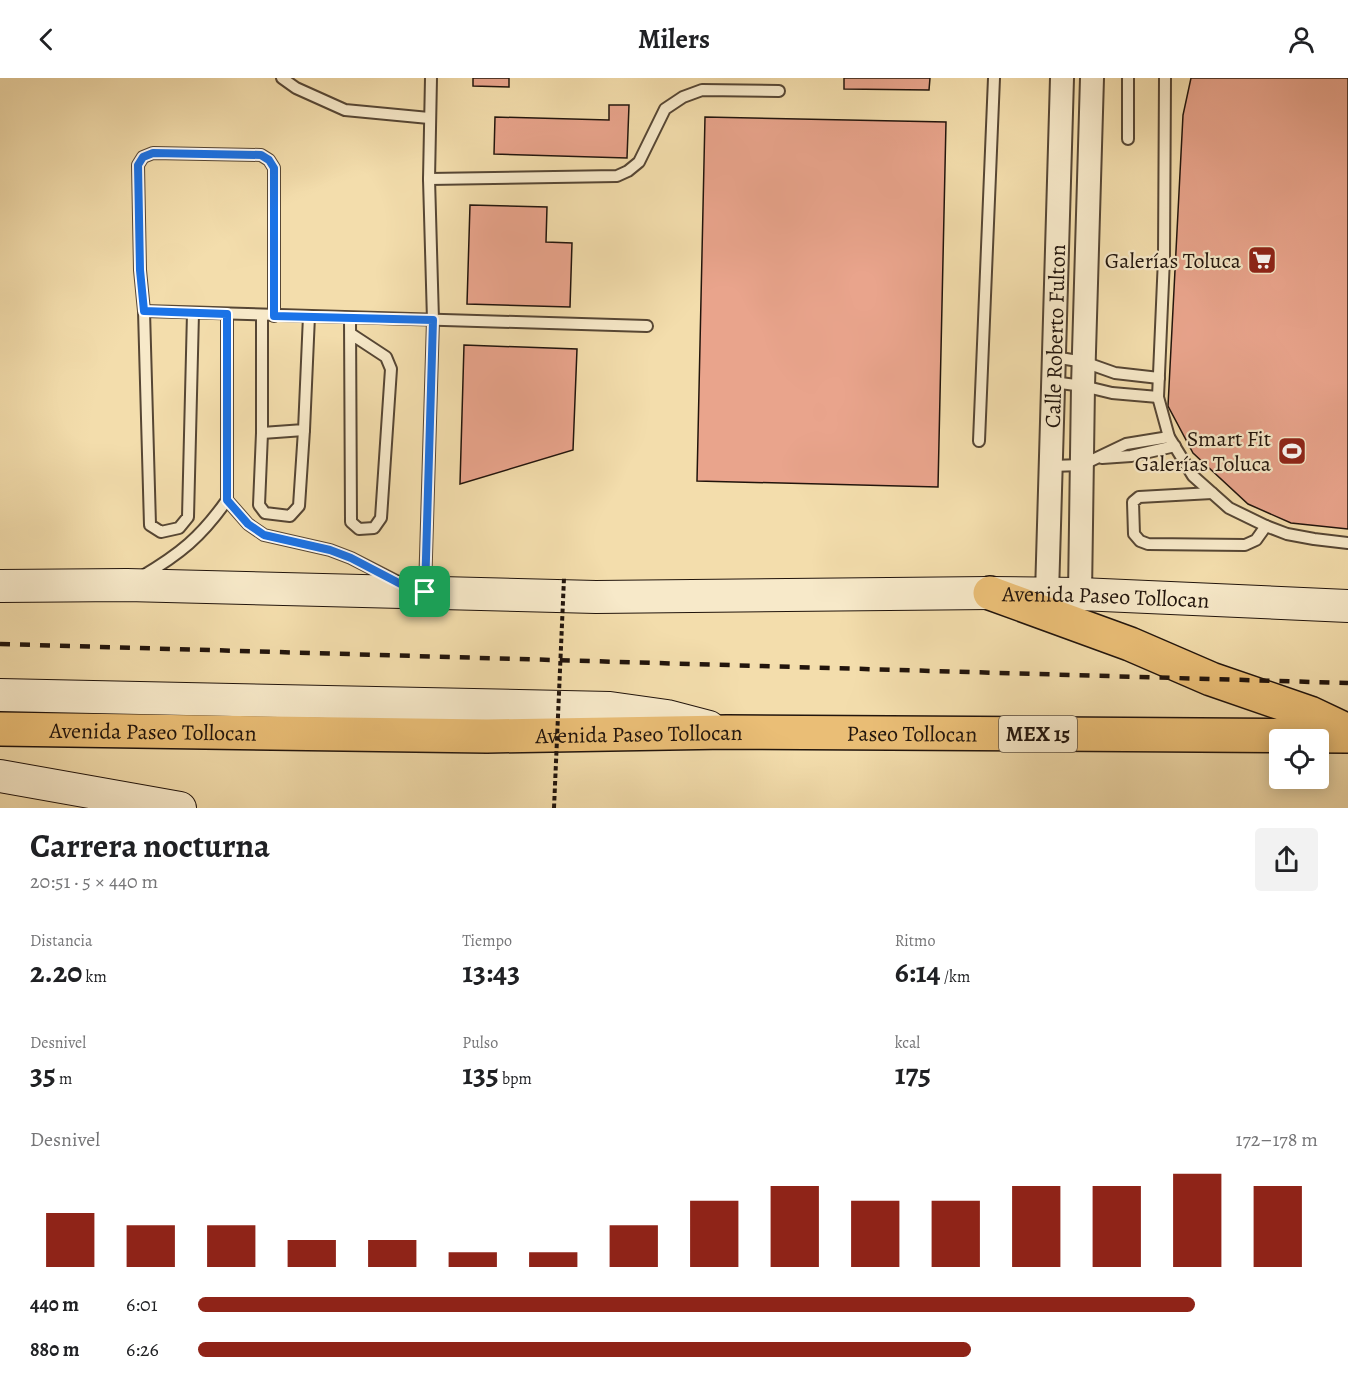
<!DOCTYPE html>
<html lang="es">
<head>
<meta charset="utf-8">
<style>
  body { margin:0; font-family:Alegreya,serif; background:#f2f2f2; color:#202124; height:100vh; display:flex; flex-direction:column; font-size:22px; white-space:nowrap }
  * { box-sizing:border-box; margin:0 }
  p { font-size:20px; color:#757577 }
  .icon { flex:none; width:33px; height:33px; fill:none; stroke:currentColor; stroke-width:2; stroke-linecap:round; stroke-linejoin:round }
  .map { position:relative; height:730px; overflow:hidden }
  .drawer { display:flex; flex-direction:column; background:#fff; flex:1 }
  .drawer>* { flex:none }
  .fabs { position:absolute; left:1269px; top:651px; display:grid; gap:12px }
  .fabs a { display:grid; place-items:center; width:60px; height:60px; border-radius:6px; background:#fff; box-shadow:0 3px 15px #0003; font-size:30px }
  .pin { position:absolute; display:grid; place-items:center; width:51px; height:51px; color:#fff; margin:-26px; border-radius:12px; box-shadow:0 3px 9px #0006 }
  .round { display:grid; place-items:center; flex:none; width:63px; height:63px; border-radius:6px; background:#f2f2f2 }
  .headline { display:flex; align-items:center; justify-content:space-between; height:102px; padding:0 30px }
  h1 { font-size:33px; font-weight:700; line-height:45px }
  .stats { display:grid; grid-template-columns:repeat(3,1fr); gap:9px; height:102px; padding:6px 30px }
  .stats div { display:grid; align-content:center }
  .stats b { font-size:30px; font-weight:700 }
  .stats small { font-size:16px; font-weight:400 }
  .stats p { font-size:16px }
  .chart { height:168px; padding:12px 30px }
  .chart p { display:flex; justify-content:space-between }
  .chart svg { width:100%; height:108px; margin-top:6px; stroke:#8f2418; stroke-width:6 }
  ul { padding:0 30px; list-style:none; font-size:20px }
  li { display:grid; grid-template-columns:96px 72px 1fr; align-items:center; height:45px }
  li i { height:15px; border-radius:8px; background:#8f2418 }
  header { display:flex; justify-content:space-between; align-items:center; height:78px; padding:0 30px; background:#fff; font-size:27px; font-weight:700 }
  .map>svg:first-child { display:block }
  .building { fill:#e9a48c; stroke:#21140c; stroke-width:1.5 }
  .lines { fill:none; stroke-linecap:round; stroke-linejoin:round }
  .service-casing { stroke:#564634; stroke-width:14 }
  .minor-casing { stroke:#564634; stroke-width:26 }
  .secondary-casing { stroke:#21140c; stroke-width:34 }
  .trunk-casing { stroke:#21140c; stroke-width:36 }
  .service { stroke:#f7e9c9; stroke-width:10 }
  .minor { stroke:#f7e9c9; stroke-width:22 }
  .secondary { stroke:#f7e9c9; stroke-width:32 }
  .trunk { stroke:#eabe76; stroke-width:33 }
  .rail { stroke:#21140c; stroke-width:4.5; stroke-dasharray:10 10; stroke-linecap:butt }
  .path-bridge { stroke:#21140c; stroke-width:4; stroke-dasharray:4.5 3; stroke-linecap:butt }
  .route-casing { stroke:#fff; stroke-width:12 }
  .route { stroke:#1a73e8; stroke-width:8 }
  .labels { text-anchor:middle; stroke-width:4.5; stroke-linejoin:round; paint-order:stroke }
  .shield { fill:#f7e9c9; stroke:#615445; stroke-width:1.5 }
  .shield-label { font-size:21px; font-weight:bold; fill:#21140c }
  .poi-label { font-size:22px; fill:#21140c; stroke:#f7e9c9; text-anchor:end }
  .street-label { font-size:22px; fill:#21140c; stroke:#f7e9c9 }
</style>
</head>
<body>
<header><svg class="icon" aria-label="back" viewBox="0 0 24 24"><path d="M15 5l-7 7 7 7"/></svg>Milers<svg class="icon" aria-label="person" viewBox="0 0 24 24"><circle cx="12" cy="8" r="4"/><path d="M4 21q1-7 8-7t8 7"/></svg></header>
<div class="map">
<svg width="1348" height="730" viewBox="0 0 1348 730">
  <rect width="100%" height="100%" fill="#f3ddac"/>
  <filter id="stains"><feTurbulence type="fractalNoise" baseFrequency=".00333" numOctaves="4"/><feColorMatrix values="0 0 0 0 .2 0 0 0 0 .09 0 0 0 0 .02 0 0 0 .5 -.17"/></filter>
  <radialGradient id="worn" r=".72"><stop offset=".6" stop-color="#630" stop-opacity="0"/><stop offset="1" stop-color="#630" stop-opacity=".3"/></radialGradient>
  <!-- building -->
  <g class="building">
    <path d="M473 0H509V9L473 8Z"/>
    <path d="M844 0H930L929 12 844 11Z"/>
    <path d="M1191 0H1348V451L1291 445 1248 426 1193 375 1168 328 1183 37Z"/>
    <path d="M609 27H629L627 80 494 76 495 39 609 42Z"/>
    <path d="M705 39 946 44 938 409 697 403Z"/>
    <path d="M470 127 547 129 546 164 572 165 570 229 467 226Z"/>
    <path d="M464 267 577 271 573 372 460 406Z"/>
  </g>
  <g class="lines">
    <!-- service casing -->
    <g class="service-casing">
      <g id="service">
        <path d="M282 0 296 10 345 32 429 40"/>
        <path d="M1128 0V61"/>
        <path d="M1165 0 1164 180 1158 319 1169 359 1193 398 1229 430 1266 448 1287 456 1314 461 1348 465"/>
        <path d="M429 101 617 98 628 93 639 84 665 31 683 19 702 12 779 13"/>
        <path d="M144 233 647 248"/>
        <path d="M193 235 188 439 179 450 161 454 150 447 144 233 140 192 138 87 143 79 153 75 261 77 269 82 274 90V238"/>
        <path d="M262 237V355L304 352 309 238"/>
        <path d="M350 240 351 444 359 451 374 450 381 440 391 291 386 279 351 256"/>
        <path d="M1054 279 1084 284 1115 295 1159 300"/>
        <path d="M1053 304 1083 308 1112 315 1158 319"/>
        <path d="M262 355 259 427 265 435 290 438 299 428 304 352"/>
        <path d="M979 363 994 0"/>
        <path d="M1102 380 1131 378 1175 368"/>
        <path d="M1051 388 1082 387 1126 366 1169 359"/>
        <path d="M1212 415 1139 419 1133 424 1134 456 1140 463 1148 466 1245 467 1256 462 1266 448"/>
        <path d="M227 422 248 446 264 457 330 472 351 480 398 504"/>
        <path d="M141 499C180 476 201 459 227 422V236"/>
        <path d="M425 512 433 242 429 101 431 0"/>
      </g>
    </g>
    <!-- minor casing -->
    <g class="minor-casing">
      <g id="minor">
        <path id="s1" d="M1047 516 1062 0"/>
        <path d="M1080 516 1083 308 1092 0"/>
      </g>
    </g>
    <!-- secondary casing -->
    <g class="secondary-casing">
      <g id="secondary">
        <path id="s2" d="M0 508 127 507 596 519 990 515 1080 516 1348 528"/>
        <path d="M0 617 610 630 667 638 709 649"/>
        <path d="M0 698 180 730"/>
      </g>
    </g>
    <!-- trunk casing -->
    <g class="trunk-casing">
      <g id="trunk">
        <path d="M990 515 1130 566 1211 601 1310 635 1348 653"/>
        <path id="s3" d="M0 651 487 658 727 654 1348 658"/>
      </g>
    </g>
    <!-- service -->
    <use href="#service" class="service"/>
    <!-- minor -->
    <use href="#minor" class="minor"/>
    <!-- secondary -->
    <use href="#secondary" class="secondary"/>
    <!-- trunk -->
    <use href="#trunk" class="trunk"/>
    <!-- rail -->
    <path class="rail" d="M0 566 1348 605"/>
    <!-- path-bridge -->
    <path class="path-bridge" d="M554 730 564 500"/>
  </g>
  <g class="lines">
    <!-- route casing -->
    <g class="route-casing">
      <path id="route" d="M153 75 261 77 269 82 274 90V238L433 242 425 514H416L351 480 330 472 264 457 248 446 227 422V236L144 233 140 192 138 87 143 79Z"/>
    </g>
    <!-- route -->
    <use href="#route" class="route"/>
  </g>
  <!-- icons -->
  <defs>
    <g id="supermarket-square" transform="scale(1.5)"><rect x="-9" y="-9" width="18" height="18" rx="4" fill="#8f2418" stroke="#f7e9c9"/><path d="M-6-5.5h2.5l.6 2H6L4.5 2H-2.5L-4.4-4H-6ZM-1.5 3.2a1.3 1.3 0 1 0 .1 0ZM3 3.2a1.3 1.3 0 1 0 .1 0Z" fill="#fff"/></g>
    <g id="stadium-square" transform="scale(1.5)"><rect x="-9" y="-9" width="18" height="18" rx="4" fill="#8f2418" stroke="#f7e9c9"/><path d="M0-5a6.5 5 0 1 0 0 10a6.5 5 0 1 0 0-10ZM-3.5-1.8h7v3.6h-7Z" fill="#fff"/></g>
  </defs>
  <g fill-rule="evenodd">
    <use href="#supermarket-square" x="1262" y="182"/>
    <use href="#stadium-square" x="1292" y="373"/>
  </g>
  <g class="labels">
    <!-- shield labels -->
    <rect class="shield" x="999" y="638" width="78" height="36" rx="4.5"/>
    <g class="shield-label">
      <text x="1038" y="663">MEX 15</text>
    </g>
    <!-- poi labels -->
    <g class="poi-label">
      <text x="1241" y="190">Galerías Toluca</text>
      <text x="1271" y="368">Smart Fit<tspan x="1271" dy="25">Galerías Toluca</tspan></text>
    </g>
    <!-- street labels -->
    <g class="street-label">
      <text dy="8" stroke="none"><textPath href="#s1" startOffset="258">Calle Roberto Fulton</textPath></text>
      <text dy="8" stroke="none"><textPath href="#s2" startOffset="1106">Avenida Paseo Tollocan</textPath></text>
      <text dy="8" stroke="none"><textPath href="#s3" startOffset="639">Avenida Paseo Tollocan</textPath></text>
      <text dy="8" stroke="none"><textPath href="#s3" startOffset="153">Avenida Paseo Tollocan</textPath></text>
      <text dy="8" stroke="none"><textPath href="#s3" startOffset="912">Paseo Tollocan</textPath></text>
    </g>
  </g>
  <rect width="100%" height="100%" filter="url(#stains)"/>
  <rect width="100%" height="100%" fill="url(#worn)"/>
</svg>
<div class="fabs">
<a><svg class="icon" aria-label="locate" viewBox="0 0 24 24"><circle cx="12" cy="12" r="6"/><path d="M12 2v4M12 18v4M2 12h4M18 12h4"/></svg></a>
</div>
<div class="pin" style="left:425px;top:514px;background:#1e9e55"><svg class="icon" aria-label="arrive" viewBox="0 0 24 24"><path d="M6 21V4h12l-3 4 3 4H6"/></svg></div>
</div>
<section class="drawer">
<div class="headline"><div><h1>Carrera nocturna</h1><p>20:51 · 5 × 440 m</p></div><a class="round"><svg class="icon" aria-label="share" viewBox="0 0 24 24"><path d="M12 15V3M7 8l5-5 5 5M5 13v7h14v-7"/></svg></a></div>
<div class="stats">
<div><p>Distancia</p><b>2.20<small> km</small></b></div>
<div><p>Tiempo</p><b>13:43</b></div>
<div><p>Ritmo</p><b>6:14<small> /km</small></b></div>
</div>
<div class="stats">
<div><p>Desnivel</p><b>35<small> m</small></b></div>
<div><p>Pulso</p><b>135<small> bpm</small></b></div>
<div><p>kcal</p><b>175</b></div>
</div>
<div class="chart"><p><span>Desnivel</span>172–178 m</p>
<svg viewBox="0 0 160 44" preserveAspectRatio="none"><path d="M5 44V22M15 44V27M25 44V27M35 44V33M45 44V33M55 44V38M65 44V38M75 44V27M85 44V17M95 44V11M105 44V17M115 44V17M125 44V11M135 44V11M145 44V6M155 44V11"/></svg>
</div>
<ul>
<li><b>440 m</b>6:01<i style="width:89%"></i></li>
<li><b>880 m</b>6:26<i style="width:69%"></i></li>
</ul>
</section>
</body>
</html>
